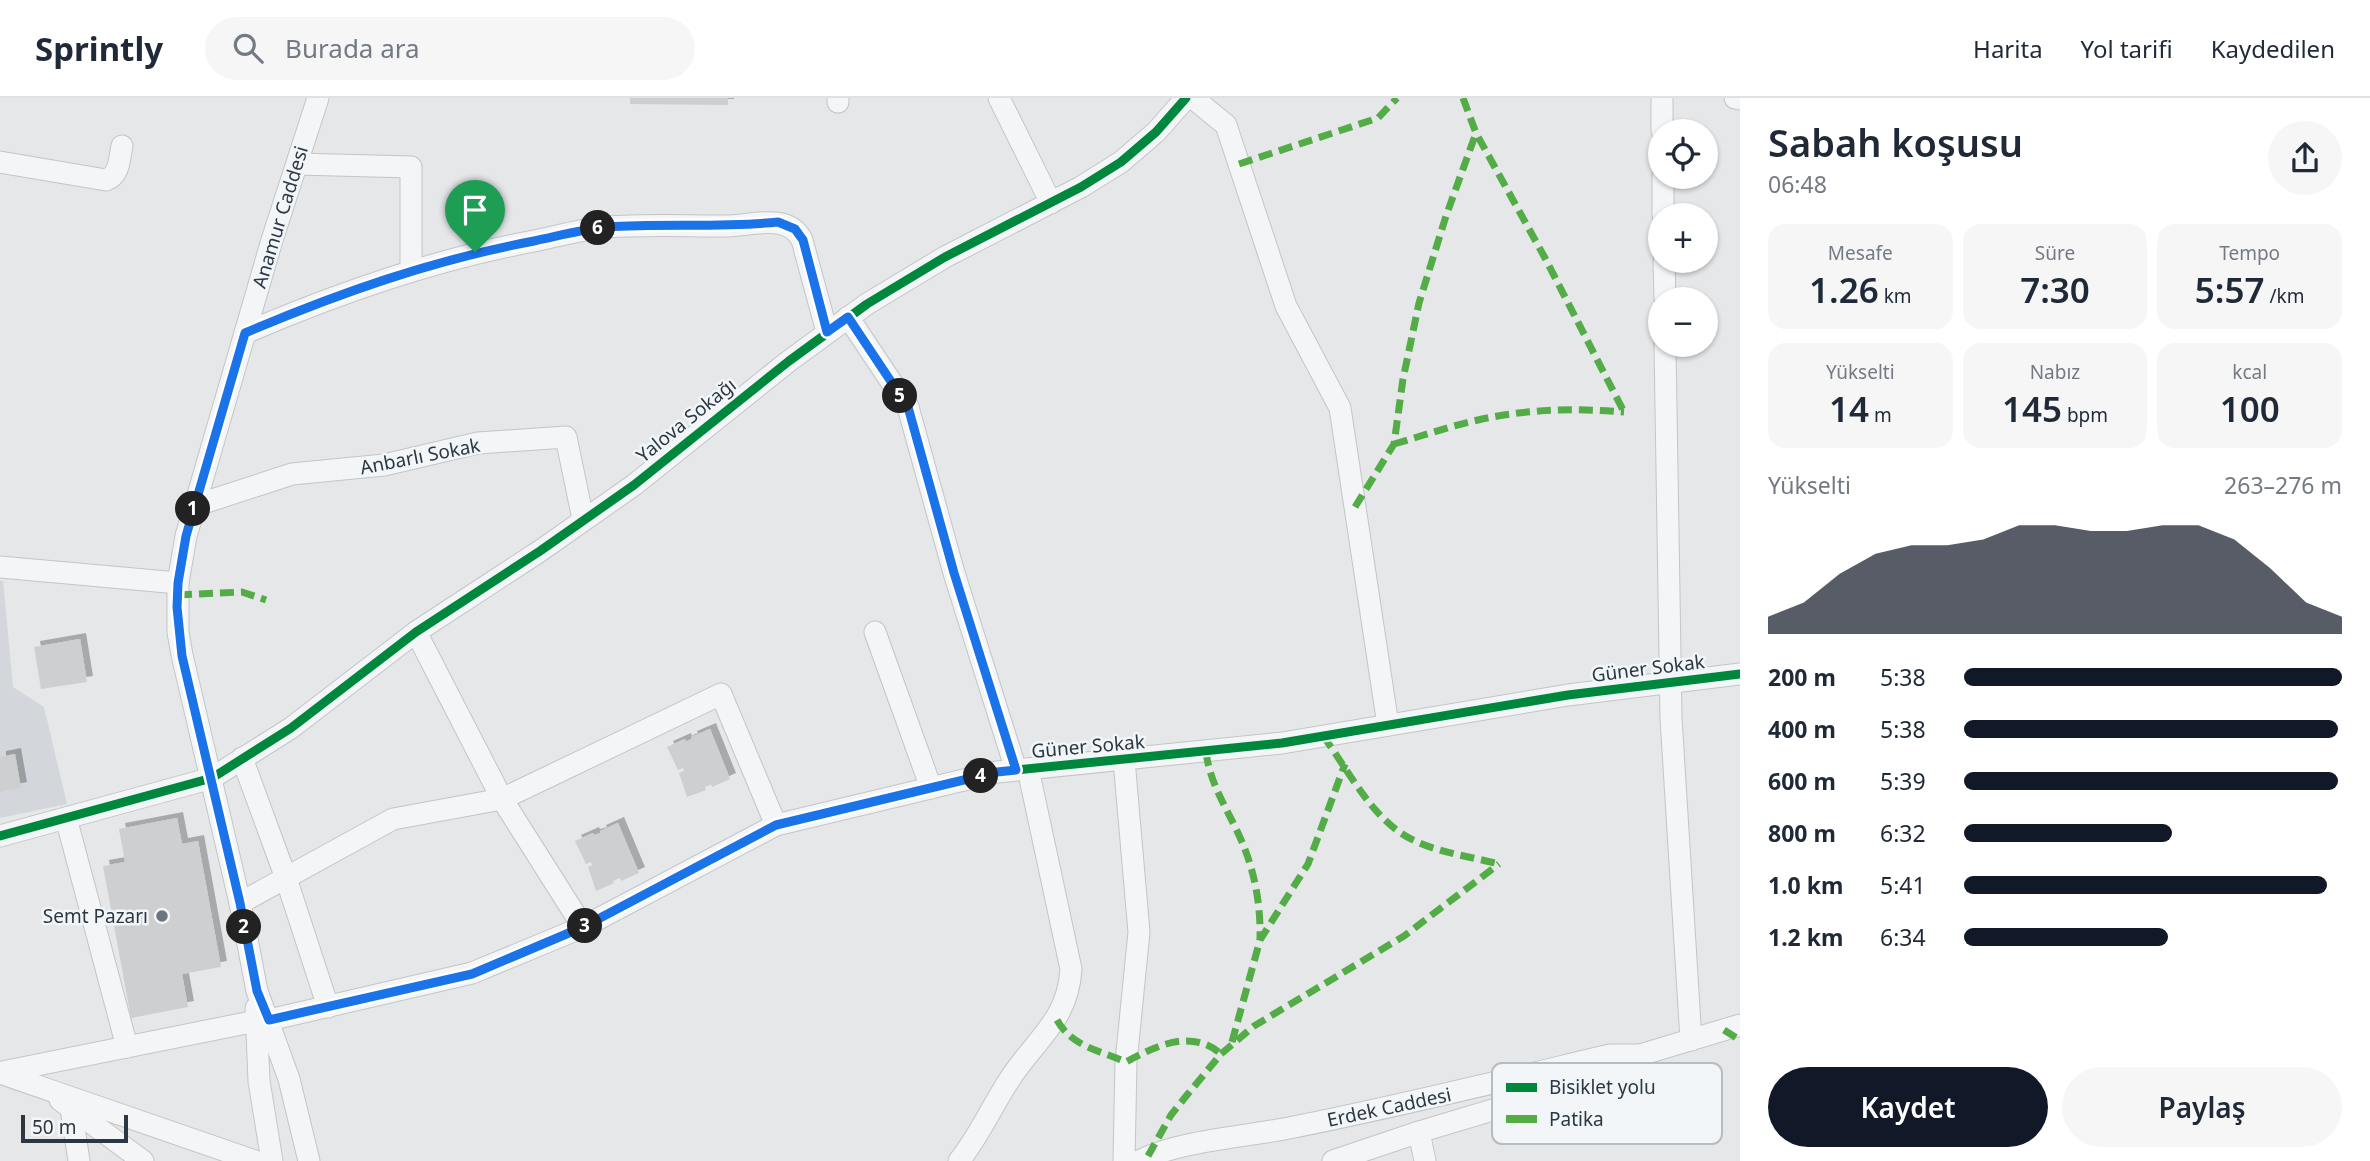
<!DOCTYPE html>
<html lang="tr">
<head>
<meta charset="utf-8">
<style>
  body { margin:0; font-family:"Noto Sans",sans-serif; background:#f6f6f7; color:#1f2937; height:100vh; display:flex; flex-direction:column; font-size:26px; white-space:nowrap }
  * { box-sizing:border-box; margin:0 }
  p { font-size:23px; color:#747a83 }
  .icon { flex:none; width:38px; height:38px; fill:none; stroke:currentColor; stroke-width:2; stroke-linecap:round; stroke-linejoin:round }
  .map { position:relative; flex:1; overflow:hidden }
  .side { display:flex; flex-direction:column; background:#fff; width:630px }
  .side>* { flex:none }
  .tools { position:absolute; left:1648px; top:21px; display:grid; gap:14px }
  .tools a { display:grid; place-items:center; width:70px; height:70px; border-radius:50%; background:#fff; box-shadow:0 2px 5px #0004; font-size:35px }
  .scale { position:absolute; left:21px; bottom:18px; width:107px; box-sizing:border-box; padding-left:7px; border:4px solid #2b3843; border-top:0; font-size:19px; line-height:24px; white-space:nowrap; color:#2b3843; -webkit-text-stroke:5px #f2f6f8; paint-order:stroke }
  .pin { position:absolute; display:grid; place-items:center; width:60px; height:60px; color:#fff; margin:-72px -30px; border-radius:50% 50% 50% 0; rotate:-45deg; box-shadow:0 0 7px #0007 }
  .pin .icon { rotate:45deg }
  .km { position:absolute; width:35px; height:35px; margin:-18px; border-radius:50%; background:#222; color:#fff; font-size:19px; line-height:35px; text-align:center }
  .round { display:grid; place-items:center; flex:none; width:74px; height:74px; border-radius:37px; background:#f6f6f7 }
  .headline { display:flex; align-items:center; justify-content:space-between; height:119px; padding:0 28px }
  h1 { font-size:38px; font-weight:600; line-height:52px }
  .figures { display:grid; grid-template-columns:repeat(3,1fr); gap:10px; height:119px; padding:7px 28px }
  .figures div { display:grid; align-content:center; border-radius:18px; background:#f6f6f7; text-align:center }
  .figures b { font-size:35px; font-weight:600 }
  .figures small { font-size:19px; font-weight:400 }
  .figures p { font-size:19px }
  .chart { height:196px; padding:14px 28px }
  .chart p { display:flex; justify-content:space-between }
  .chart svg { width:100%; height:126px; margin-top:7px; fill:#111827; opacity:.7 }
  .primary-button { display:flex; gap:14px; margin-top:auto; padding:14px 28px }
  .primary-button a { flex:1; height:80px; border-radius:42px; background:#111827; color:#fff; font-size:28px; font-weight:600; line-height:80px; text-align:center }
  .primary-button a+a { background:#f6f6f7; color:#1f2937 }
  ul { padding:0 28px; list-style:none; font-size:23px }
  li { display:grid; grid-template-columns:112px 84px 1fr; align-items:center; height:52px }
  li i { height:18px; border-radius:9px; background:#111827 }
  header { display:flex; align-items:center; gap:42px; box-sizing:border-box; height:98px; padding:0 35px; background:#fff; border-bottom:2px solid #e0e1e3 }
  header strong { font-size:33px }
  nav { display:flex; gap:38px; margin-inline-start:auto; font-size:24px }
  .search { width:490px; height:63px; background:#f6f6f7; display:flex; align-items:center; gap:18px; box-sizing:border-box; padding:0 24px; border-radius:38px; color:#747a83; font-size:26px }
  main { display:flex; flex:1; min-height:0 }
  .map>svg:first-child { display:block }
  .built { fill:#d3d7dc }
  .building { fill:#cdcfd1; filter:url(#shadow) }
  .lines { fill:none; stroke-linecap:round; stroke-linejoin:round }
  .minor-casing { stroke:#c3c5c7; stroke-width:23 }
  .minor { stroke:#f4f5f6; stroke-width:21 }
  .quiet { stroke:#54ac47; stroke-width:7; stroke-dasharray:14 7; stroke-linecap:butt }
  .cycleway-casing { stroke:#f2f6f8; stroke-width:13 }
  .cycleway { stroke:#00873e; stroke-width:9 }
  .route-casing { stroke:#fff; stroke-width:14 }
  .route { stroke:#1a73e8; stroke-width:9 }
  .poi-dot { fill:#6c757d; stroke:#f2f6f8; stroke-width:2.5 }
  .labels { text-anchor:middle; stroke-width:5; stroke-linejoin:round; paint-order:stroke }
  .street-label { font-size:19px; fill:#2b3843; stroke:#f2f6f8 }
  .poi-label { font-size:19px; fill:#2b3843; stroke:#f2f6f8; text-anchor:end }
  .key { fill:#f2f6f8; stroke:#b6bdc2; stroke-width:2 }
  .key-label { font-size:19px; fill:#2b3843 }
</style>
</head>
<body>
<header>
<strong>Sprintly</strong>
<div class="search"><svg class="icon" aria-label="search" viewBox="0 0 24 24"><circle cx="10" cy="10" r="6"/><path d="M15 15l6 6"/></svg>Burada ara</div>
<nav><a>Harita</a><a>Yol tarifi</a><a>Kaydedilen</a></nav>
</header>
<main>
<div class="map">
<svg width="1740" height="1063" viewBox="0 0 1740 1063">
  <defs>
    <filter id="shadow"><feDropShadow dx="6" dy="-6" stdDeviation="0" flood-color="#0004"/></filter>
  </defs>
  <rect width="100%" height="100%" fill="#e5e7e9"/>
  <!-- built -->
  <path class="built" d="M0 483H3L13 589 44 609 67 706 0 720Z"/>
  <!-- building -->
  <g class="building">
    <path d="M630 0H728V7L630 6Z"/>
    <path d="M80 541 87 584 41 591 34 549Z"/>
    <path d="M710 631 730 681 712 689 711 686 705 689 706 692 687 699 679 675 684 673 683 670 678 672 667 649 685 641 686 644 689 642 692 641 691 639Z"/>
    <path d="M15 656 21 690 0 694V659Z"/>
    <path d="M177 720 182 746 198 743 221 869 182 876 188 909 131 920 103 768 125 764 119 731Z"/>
    <path d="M618 725 639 775 621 783 620 780 613 783 614 785 596 793 588 769 592 767 591 764 586 766 575 743 593 735 594 737 601 735 600 733Z"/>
  </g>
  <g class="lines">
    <!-- minor casing -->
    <g class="minor-casing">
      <g id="minor">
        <path d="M838 0V4"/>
        <path d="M999 0 1051 105"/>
        <path d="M1193 0 1226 27 1286 208 1340 310 1388 627"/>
        <path d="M1662 0V33"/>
        <path d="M1735 0 1740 1"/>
        <path d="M0 64 106 82C120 77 119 61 122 48"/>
        <path d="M297 66 411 69V172"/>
        <path d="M1663 79V117"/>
        <path d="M1664 163 1665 201"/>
        <path d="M848 219 908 309 954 475 1016 672"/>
        <path d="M245 235C339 195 433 162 534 143 558 138 583 131 607 129 646 126 686 128 725 128 751 128 788 114 802 142L827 234"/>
        <path d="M1665 247 1671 620 1691 942"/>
        <path d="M194 408 292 376 384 367 478 345 566 339 583 421"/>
        <path d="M0 469 178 485"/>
        <path d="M416 534 502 701 583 829"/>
        <path d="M875 534 931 690"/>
        <path d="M242 660 286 780 328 909"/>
        <path d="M1124 662 1139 834 1126 964 1124 1063"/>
        <path d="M66 720 127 949"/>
        <path d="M0 738 212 680 291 630 416 534 540 453 634 387 789 263 867 206 945 159 1081 89 1121 64 1156 34 1186 0"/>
        <path d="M240 805 393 721 502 701 721 596 776 727"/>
        <path d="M256 910 259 983 272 1063"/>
        <path d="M269 922 472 875 583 829 776 727 997 674 1282 645 1568 597 1740 576"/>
        <path d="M2 974 256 923"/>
        <path d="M0 975 255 1063"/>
        <path d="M60 1002 143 1063"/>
        <path d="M71 1010 79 1063"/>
        <path d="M1419 1034 1425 1063"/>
        <path d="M309 1063 289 981 257 893 240 805 182 557 178 534V485L186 438 272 142 318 0"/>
        <path d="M959 1063C979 1038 991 1010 1008 984 1033 943 1068 924 1071 871L1028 671"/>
        <path d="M1139 1063C1180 1042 1247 1039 1294 1029 1400 1008 1505 982 1610 957H1640L1740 927"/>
        <path d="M1333 1063 1419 1034 1613 976 1640 957"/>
      </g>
    </g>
    <!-- minor -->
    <use href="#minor" class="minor"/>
    <!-- quiet -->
    <g class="quiet">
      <path d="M1463 0 1476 35 1545 160 1624 314"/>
      <path d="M1239 66 1378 20 1397 0"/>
      <path d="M1394 346C1422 338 1450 328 1478 322 1526 311 1575 310 1624 314"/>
      <path d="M1355 409 1394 346 1403 281 1419 205 1446 118 1476 35"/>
      <path d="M178 497 242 494 266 502"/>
      <path d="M1323 638C1350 674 1373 724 1415 743 1441 755 1472 759 1499 766"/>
      <path d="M1206 654C1210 685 1225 707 1238 735 1254 769 1261 805 1260 842"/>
      <path d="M1057 922C1072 949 1099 952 1126 964 1156 948 1191 930 1221 956"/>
      <path d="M1724 932 1740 942"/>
      <path d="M1232 944 1260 842 1308 766 1345 666"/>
      <path d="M1148 1058 1171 1017 1187 997 1221 956 1254 928 1404 838 1499 766"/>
    </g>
    <!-- cycleway casing -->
    <g class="cycleway-casing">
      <g id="cycleway">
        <path d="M0 738 212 680 291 630 416 534 540 453 634 387 789 263 867 206 945 159 1081 89 1121 64 1156 34 1186 0"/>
        <path d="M269 922 472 875 583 829 776 727 997 674 1282 645 1568 597 1740 576"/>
      </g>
    </g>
    <!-- cycleway -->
    <use href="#cycleway" class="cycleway"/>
  </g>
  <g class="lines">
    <!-- route casing -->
    <g class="route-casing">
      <path id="route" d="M778 124 795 131 803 142 827 234 848 219 908 309 954 475 1016 672 997 674 776 727 583 829 472 876 269 922 257 893 240 805 182 558 177 509 178 485 186 438 245 235C339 195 433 162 534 143 558 138 583 131 607 129 664 125 721 130 778 124Z"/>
    </g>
    <!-- route -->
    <use href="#route" class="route"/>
  </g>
  <!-- markers -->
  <circle class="poi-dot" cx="162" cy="818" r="7"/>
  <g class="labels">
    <!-- street labels -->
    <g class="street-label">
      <text transform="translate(280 119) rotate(-73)" y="7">Anamur Caddesi</text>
      <text transform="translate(686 322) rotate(-39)" y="7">Yalova Sokağı</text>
      <text transform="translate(420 358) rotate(-11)" y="7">Anbarlı Sokak</text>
      <text transform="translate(1648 570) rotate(-7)" y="7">Güner Sokak</text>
      <text transform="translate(1088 648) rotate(-5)" y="7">Güner Sokak</text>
      <text transform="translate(1389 1009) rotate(-12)" y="7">Erdek Caddesi</text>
    </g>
    <!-- poi labels -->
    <g class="poi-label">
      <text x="148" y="825">Semt Pazarı</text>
    </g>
  </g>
  <!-- legend -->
  <rect x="1492" y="965" width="230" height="81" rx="10" class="key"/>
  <rect x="1506" y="985" width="31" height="9" fill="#00873e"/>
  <rect x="1506" y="1017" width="31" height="8" fill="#54ac47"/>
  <g class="key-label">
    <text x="1549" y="996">Bisiklet yolu</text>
    <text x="1549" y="1028">Patika</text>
  </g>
</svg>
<div class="tools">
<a><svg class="icon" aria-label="locate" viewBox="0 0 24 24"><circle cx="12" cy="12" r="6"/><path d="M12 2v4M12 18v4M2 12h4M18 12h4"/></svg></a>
<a>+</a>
<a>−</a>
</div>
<div class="scale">50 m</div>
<div class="pin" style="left:475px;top:154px;background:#1e9e55"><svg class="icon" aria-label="arrive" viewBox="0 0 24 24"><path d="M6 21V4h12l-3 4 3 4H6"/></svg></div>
<b class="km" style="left:193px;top:411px">1</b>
<b class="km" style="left:244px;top:829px">2</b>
<b class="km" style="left:585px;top:828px">3</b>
<b class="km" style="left:981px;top:678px">4</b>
<b class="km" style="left:900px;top:298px">5</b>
<b class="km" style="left:598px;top:130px">6</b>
</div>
<section class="side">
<div class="headline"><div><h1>Sabah koşusu</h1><p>06:48</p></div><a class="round"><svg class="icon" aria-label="share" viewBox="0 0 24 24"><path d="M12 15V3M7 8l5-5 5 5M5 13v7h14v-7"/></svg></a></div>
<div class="figures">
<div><p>Mesafe</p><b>1.26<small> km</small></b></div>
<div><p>Süre</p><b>7:30</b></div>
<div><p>Tempo</p><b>5:57<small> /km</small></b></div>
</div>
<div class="figures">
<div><p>Yükselti</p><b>14<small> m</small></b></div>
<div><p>Nabız</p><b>145<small> bpm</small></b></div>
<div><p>kcal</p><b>100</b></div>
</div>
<div class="chart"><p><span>Yükselti</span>263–276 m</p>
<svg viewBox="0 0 160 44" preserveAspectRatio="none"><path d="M0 44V38L10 33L20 23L30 16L40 13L50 13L60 11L70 6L80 6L90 8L100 8L110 6L120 6L130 11L140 21L150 33L160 38V44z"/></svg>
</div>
<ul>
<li><b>200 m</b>5:38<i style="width:100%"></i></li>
<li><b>400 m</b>5:38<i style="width:99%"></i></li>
<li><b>600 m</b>5:39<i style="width:99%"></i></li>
<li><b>800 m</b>6:32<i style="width:55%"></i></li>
<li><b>1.0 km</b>5:41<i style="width:96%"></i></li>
<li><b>1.2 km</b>6:34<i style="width:54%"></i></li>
</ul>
<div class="primary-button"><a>Kaydet</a><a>Paylaş</a></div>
</section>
</main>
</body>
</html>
